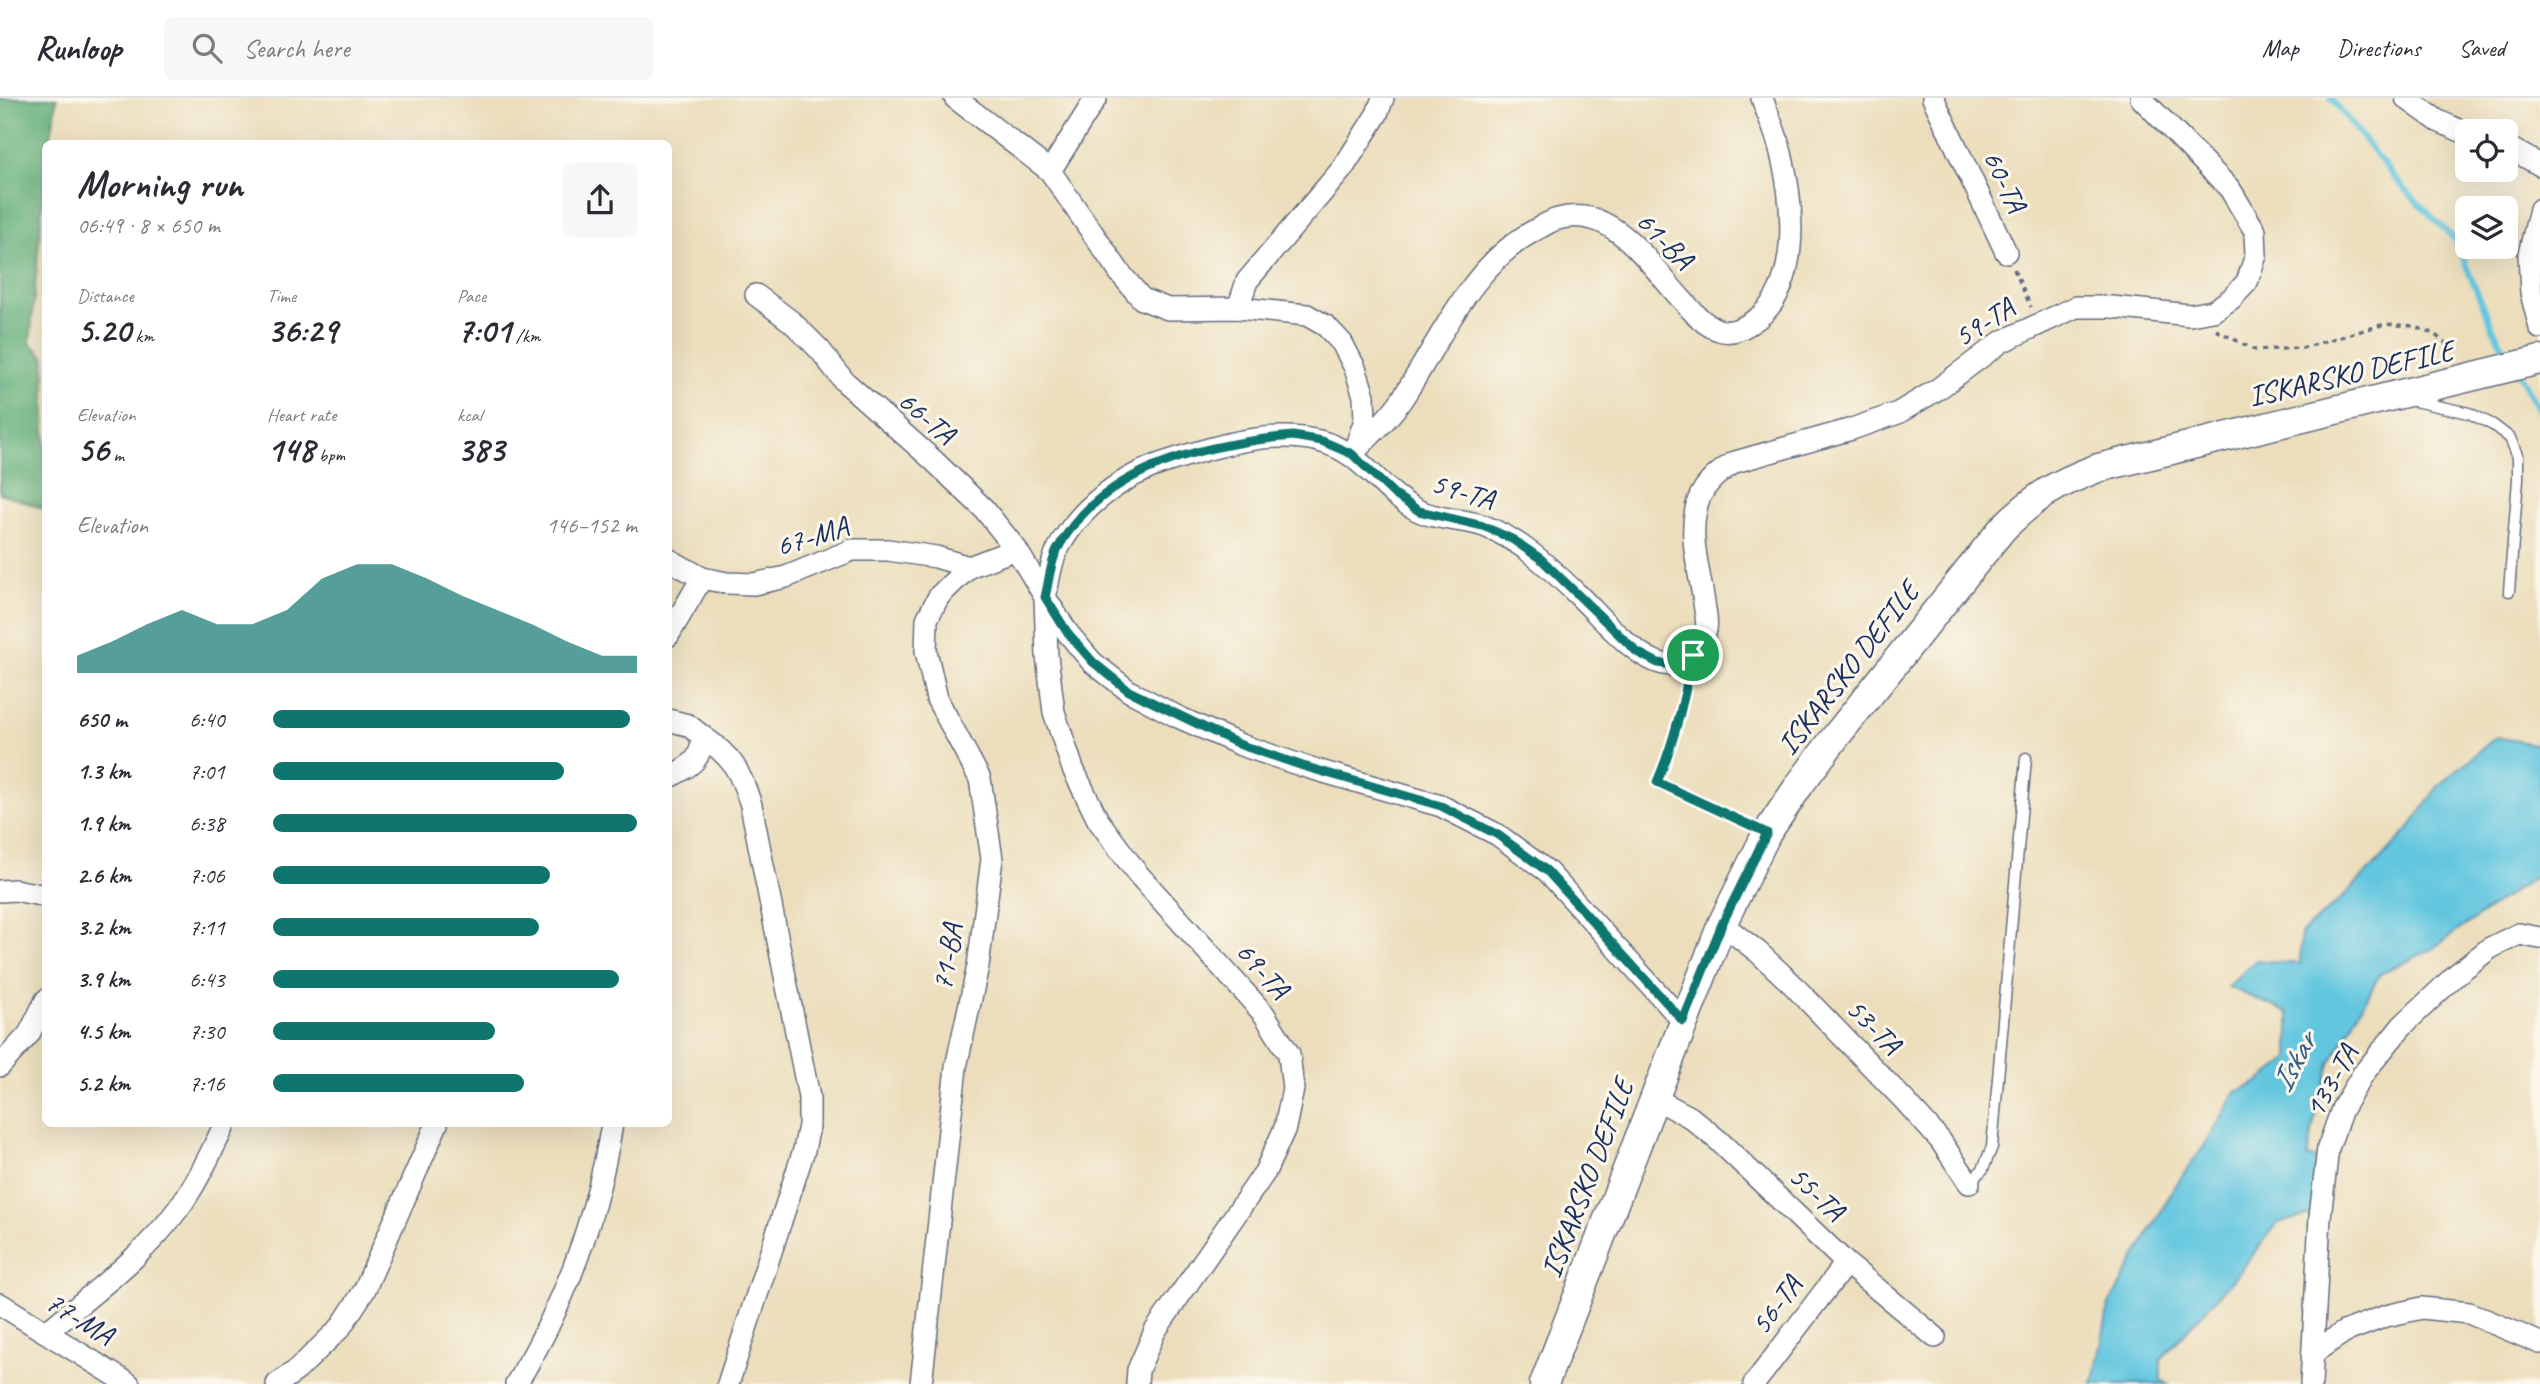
<!DOCTYPE html>
<html lang="en">
<head>
<meta charset="utf-8">
<style>
  body { margin:0; font-family:Caveat,sans-serif; background:#f7f7f7; color:#2b2b33; height:100vh; display:flex; flex-direction:column; font-size:26px; white-space:nowrap }
  * { box-sizing:border-box; margin:0 }
  p { font-size:23px; color:#7c7c81 }
  .icon { flex:none; width:38px; height:38px; fill:none; stroke:currentColor; stroke-width:2; stroke-linecap:round; stroke-linejoin:round }
  .map { position:relative; flex:1; overflow:hidden }
  .panel { position:absolute; left:42px; top:42px; width:630px; height:987px; display:flex; flex-direction:column; background:#fff; border-radius:10px; box-shadow:0 7px 28px #0002 }
  .panel>* { flex:none }
  .buttons { position:absolute; left:2455px; top:21px; display:grid; gap:14px }
  .buttons a { display:grid; place-items:center; width:63px; height:63px; border-radius:10px; background:#fff; box-shadow:0 7px 28px #0002; font-size:35px }
  .pin { position:absolute; display:grid; place-items:center; width:60px; height:60px; color:#fff; margin:-30px; border:4px solid #fff; border-radius:50%; box-shadow:0 2px 7px #0007 }
  .round { display:grid; place-items:center; flex:none; width:74px; height:74px; border-radius:10px; background:#f7f7f7 }
  .overview { display:flex; align-items:center; justify-content:space-between; height:119px; padding:0 35px }
  h1 { font-size:38px; font-weight:800; line-height:52px }
  .stats { display:grid; grid-template-columns:repeat(3,1fr); gap:10px; height:119px; padding:7px 35px }
  .stats div { display:grid; align-content:center }
  .stats b { font-size:35px; font-weight:800 }
  .stats small { font-size:19px; font-weight:400 }
  .stats p { font-size:19px }
  .chart { height:196px; padding:14px 35px }
  .chart p { display:flex; justify-content:space-between }
  .chart svg { width:100%; height:126px; margin-top:7px; fill:#0f766e; opacity:.7 }
  ul { padding:0 35px; list-style:none; font-size:23px }
  li { display:grid; grid-template-columns:112px 84px 1fr; align-items:center; height:52px }
  li i { height:18px; border-radius:9px; background:#0f766e }
  header { display:flex; align-items:center; gap:42px; box-sizing:border-box; height:98px; padding:0 35px; background:#fff; border-bottom:2px solid #e1e1e2 }
  header strong { font-size:33px }
  nav { display:flex; gap:38px; margin-inline-start:auto; font-size:24px }
  .search { width:490px; height:63px; background:#f7f7f7; display:flex; align-items:center; gap:18px; box-sizing:border-box; padding:0 24px; border-radius:10px; color:#7c7c81; font-size:26px }
  .map>svg:first-child { display:block }
  .forest { fill:#62af78; stroke:#3e6f6b; stroke-width:2 }
  .water { fill:#62c6df; stroke:#3e7a9e; stroke-width:2 }
  .lines { fill:none; stroke-linecap:round; stroke-linejoin:round }
  .stream { stroke:#62c6df; stroke-width:6 }
  .lane-casing { stroke:#646c7f; stroke-width:13 }
  .street-casing { stroke:#646c7f; stroke-width:24 }
  .secondary-casing { stroke:#646c7f; stroke-width:31 }
  .path { stroke:#646c7f; stroke-width:3.5; stroke-dasharray:5 5; stroke-linecap:butt }
  .lane { stroke:#fff; stroke-width:10 }
  .street { stroke:#fff; stroke-width:21 }
  .secondary { stroke:#fff; stroke-width:28 }
  .route-casing { stroke:#fff; stroke-width:14 }
  .route { stroke:#0f766e; stroke-width:9 }
  .labels { text-anchor:middle; stroke-width:6; stroke-linejoin:round; paint-order:stroke }
  .street-label { font-size:30px; fill:#1b2f5e; stroke:#fbf7ec }
  .water-label { font-size:32px; font-style:italic; fill:#305c85; stroke:#fbf7ec }
</style>
</head>
<body>
<header>
<strong>Runloop</strong>
<div class="search"><svg class="icon" aria-label="search" viewBox="0 0 24 24"><circle cx="10" cy="10" r="6"/><path d="M15 15l6 6"/></svg>Search here</div>
<nav><a>Map</a><a>Directions</a><a>Saved</a></nav>
</header>
<div class="map">
<svg width="2540" height="1286" viewBox="0 0 2540 1286">
  <rect width="100%" height="100%" fill="#fbf7ec"/>
  <filter id="ink" filterUnits="userSpaceOnUse"><feTurbulence type="fractalNoise" baseFrequency=".0143" numOctaves="2"/><feDisplacementMap in="SourceGraphic" scale="14" xChannelSelector="R" yChannelSelector="G"/><feConvolveMatrix kernelMatrix="1 2 1 2 8 2 1 2 1" color-interpolation-filters="sRGB"/></filter>
  <filter id="wash" filterUnits="userSpaceOnUse"><feTurbulence type="fractalNoise" baseFrequency=".00686" numOctaves="4" result="noise"/><feDisplacementMap in="SourceGraphic" scale="28" xChannelSelector="R" yChannelSelector="G"/><feGaussianBlur stdDeviation="1.57" result="paint"/><feColorMatrix in="noise" values="0 0 0 0 0 0 0 0 0 0 0 0 0 0 0 0 0 1.4 0 .05"/><feComposite in="paint" operator="in"/></filter>
  <g filter="url(#wash)">
    <rect width="100%" height="100%" fill="#ecdebc"/>
    <!-- forest -->
    <path class="forest" d="M0 0H57L50 45 46 46 45 77 30 245 45 259V411L0 395Z"/>
    <!-- water -->
    <path class="water" d="M2496 639 2540 647V775L2432 851 2380 876 2330 966 2313 1028 2308 1060 2320 1061 2314 1116 2278 1125 2237 1177 2161 1261V1282L2168 1286H2091L2095 1278 2109 1207 2175 1088 2207 1044 2236 994 2259 984 2289 961V915L2228 889 2256 862 2300 866 2301 835 2342 800 2376 766 2410 730 2438 688Z"/>
    <g class="lines">
      <!-- stream -->
      <g class="stream">
        <path d="M2331 0 2395 81 2455 142 2492 228 2510 261"/>
        <path d="M2519 276 2540 314"/>
      </g>
    </g>
  </g>
  <g filter="url(#ink)">
    <g class="lines">
      <!-- lane casing -->
      <g class="lane-casing">
        <g id="lane">
          <path d="M2410 302 2469 315 2493 327 2510 340 2518 359V382L2509 493"/>
          <path d="M1969 1085 1983 1071 1992 1049 2026 660"/>
        </g>
      </g>
      <!-- street casing -->
      <g class="street-casing">
        <g id="street">
          <path d="M955 0 1050 73 1120 175 1142 201 1168 211 1238 210 1307 217 1326 228 1342 245 1355 270 1364 298 1365 322 1356 348"/>
          <path d="M1933 0 2006 154"/>
          <path d="M2406 0 2438 23 2468 36"/>
          <path d="M2506 48 2540 67"/>
          <path d="M1050 73 1096 0"/>
          <path d="M2540 111 2529 156 2531 195 2540 230"/>
          <path d="M756 197 792 224 820 252 844 283 933 362 984 411 1016 451 1045 499 1047 558 1054 614 1073 671 1098 722 1137 775 1264 916 1289 956 1293 991 1285 1030 1265 1074 1155 1233 1138 1272 1137 1286"/>
          <path d="M1238 210 1247 183 1343 70 1377 16 1383 0"/>
          <path d="M1352 356C1369 338 1389 321 1402 301 1442 240 1471 165 1539 130 1545 127 1552 122 1558 121 1614 105 1650 168 1683 203 1693 214 1705 228 1719 232 1733 237 1747 228 1758 220 1802 185 1793 103 1781 55 1777 36 1768 18 1762 0"/>
          <path d="M668 461 702 480 727 485 754 486 786 479 852 452H888L936 459 969 469 1016 451"/>
          <path d="M668 538 702 480"/>
          <path d="M668 622 688 627 702 638C702 664 689 668 668 680"/>
          <path d="M702 638C733 659 740 673 751 707L809 999V1028L804 1052 728 1286"/>
          <path d="M0 793 15 792 46 798"/>
          <path d="M1722 826 1758 854 1791 885 1904 1002 1940 1042 1969 1085"/>
          <path d="M1683 923 1547 773 1498 737 1441 708 1303 668 1241 647 1178 619 1129 593 1092 564 1067 534 1045 499C1049 484 1050 466 1057 453 1079 409 1123 377 1169 363 1216 348 1270 331 1319 343 1364 354 1379 393 1417 412 1437 422 1463 421 1484 428 1521 442 1549 469 1577 496 1599 516 1645 575 1678 566 1693 562 1703 547 1706 531 1708 523 1705 513 1704 505 1700 475 1689 442 1696 411 1700 389 1717 375 1735 364L1852 331 1898 315 1938 291 2001 244 2076 209H2112L2190 217 2213 213 2231 201 2247 184 2256 157 2255 133 2230 91 2141 0"/>
          <path d="M0 968 29 936 46 902"/>
          <path d="M1654 1000 1690 1019 1719 1043 1846 1165 1935 1239"/>
          <path d="M0 1206 129 1286"/>
          <path d="M47 1234C92 1195 143 1159 178 1111 197 1086 211 1054 225 1026"/>
          <path d="M2313 1255 2344 1234 2386 1218 2422 1210 2469 1215 2540 1245"/>
          <path d="M277 1286 297 1272 340 1230 364 1193 437 1026"/>
          <path d="M516 1286C565 1207 597 1117 612 1026"/>
          <path d="M921 1286 956 969 978 868 992 761 980 681 937 601 926 553 927 521 939 498 969 469"/>
          <path d="M1754 1286 1846 1165"/>
          <path d="M2311 1286 2320 1119 2328 1050 2342 1011 2363 976 2402 928 2457 876 2490 850 2519 836 2540 840"/>
        </g>
      </g>
      <!-- secondary casing -->
      <g class="secondary-casing">
        <path id="secondary" d="M1544 1286 1722 826 1767 735 1800 686 1837 637 2003 430C2036 398 2055 386 2098 370L2540 262"/>
      </g>
      <!-- path -->
      <g class="path">
        <path d="M2014 171 2031 209"/>
        <path d="M2216 232 2255 252 2302 250 2385 226 2413 228 2434 236 2447 246 2456 257"/>
        <path d="M1688 583 1666 662 1657 683 1745 725"/>
      </g>
      <!-- lane -->
      <use href="#lane" class="lane"/>
      <!-- street -->
      <use href="#street" class="street"/>
      <!-- secondary -->
      <use href="#secondary" class="secondary"/>
    </g>
  </g>
  <g class="lines" filter="url(#ink)">
    <!-- route casing -->
    <g class="route-casing">
      <path id="route" d="M1293 338 1322 343 1352 356 1395 397 1419 413 1483 428 1512 441 1541 461 1637 554 1658 565 1675 567 1690 560 1693 557C1684 600 1675 643 1657 684L1767 735 1722 826 1683 923 1547 773 1498 737 1441 708 1303 668 1241 647 1129 593 1093 564 1067 534 1045 499C1049 484 1050 466 1057 452 1102 368 1205 346 1293 338Z"/>
    </g>
    <!-- route -->
    <use href="#route" class="route"/>
  </g>
  <g class="labels">
    <!-- street labels -->
    <g class="street-label">
      <text transform="translate(2005 83) rotate(65)" y="10">60-ТА</text>
      <text transform="translate(1665 142) rotate(46)" y="10">61-ВА</text>
      <text transform="translate(1984 224) rotate(-32)" y="10">59-ТА</text>
      <text transform="translate(2351 275) rotate(-13)" y="10">ISKARSKO DEFILE</text>
      <text transform="translate(927 319) rotate(41)" y="10">66-ТА</text>
      <text transform="translate(1463 393) rotate(17)" y="10">59-ТА</text>
      <text transform="translate(812 438) rotate(-17)" y="10">67-МА</text>
      <text transform="translate(1848 570) rotate(-52)" y="10">ISKARSKO DEFILE</text>
      <text transform="translate(947 859) rotate(-80)" y="10">71-ВА</text>
      <text transform="translate(1263 872) rotate(49)" y="10">69-ТА</text>
      <text transform="translate(1874 928) rotate(46)" y="10">53-ТА</text>
      <text transform="translate(2331 983) rotate(-60)" y="10">133-ТА</text>
      <text transform="translate(1587 1080) rotate(-69)" y="10">ISKARSKO DEFILE</text>
      <text transform="translate(1817 1095) rotate(44)" y="10">55-ТА</text>
      <text transform="translate(1776 1207) rotate(-53)" y="10">56-ТА</text>
      <text transform="translate(80 1220) rotate(32)" y="10">77-МА</text>
    </g>
    <!-- water labels -->
    <g class="water-label">
      <text transform="translate(2293 964) rotate(-62)" y="11">Iskar</text>
    </g>
  </g>
</svg>
<div class="buttons">
<a><svg class="icon" aria-label="locate" viewBox="0 0 24 24"><circle cx="12" cy="12" r="6"/><path d="M12 2v4M12 18v4M2 12h4M18 12h4"/></svg></a>
<a><svg class="icon" aria-label="layers" viewBox="0 0 24 24"><path d="M12 4l9 5-9 5-9-5zM3 14l9 5 9-5"/></svg></a>
</div>
<div class="pin" style="left:1693px;top:557px;background:#1e9e55"><svg class="icon" aria-label="arrive" viewBox="0 0 24 24"><path d="M6 21V4h12l-3 4 3 4H6"/></svg></div>
<section class="panel">
<div class="overview"><div><h1>Morning run</h1><p>06:49 · 8 × 650 m</p></div><a class="round"><svg class="icon" aria-label="share" viewBox="0 0 24 24"><path d="M12 15V3M7 8l5-5 5 5M5 13v7h14v-7"/></svg></a></div>
<div class="stats">
<div><p>Distance</p><b>5.20<small> km</small></b></div>
<div><p>Time</p><b>36:29</b></div>
<div><p>Pace</p><b>7:01<small> /km</small></b></div>
</div>
<div class="stats">
<div><p>Elevation</p><b>56<small> m</small></b></div>
<div><p>Heart rate</p><b>148<small> bpm</small></b></div>
<div><p>kcal</p><b>383</b></div>
</div>
<div class="chart"><p><span>Elevation</span>146–152 m</p>
<svg viewBox="0 0 160 44" preserveAspectRatio="none"><path d="M0 44V38L10 33L20 27L30 22L40 27L50 27L60 22L70 11L80 6L90 6L100 11L110 17L120 22L130 27L140 33L150 38L160 38V44z"/></svg>
</div>
<ul>
<li><b>650 m</b>6:40<i style="width:98%"></i></li>
<li><b>1.3 km</b>7:01<i style="width:80%"></i></li>
<li><b>1.9 km</b>6:38<i style="width:100%"></i></li>
<li><b>2.6 km</b>7:06<i style="width:76%"></i></li>
<li><b>3.2 km</b>7:11<i style="width:73%"></i></li>
<li><b>3.9 km</b>6:43<i style="width:95%"></i></li>
<li><b>4.5 km</b>7:30<i style="width:61%"></i></li>
<li><b>5.2 km</b>7:16<i style="width:69%"></i></li>
</ul>
</section>
</div>
</body>
</html>
